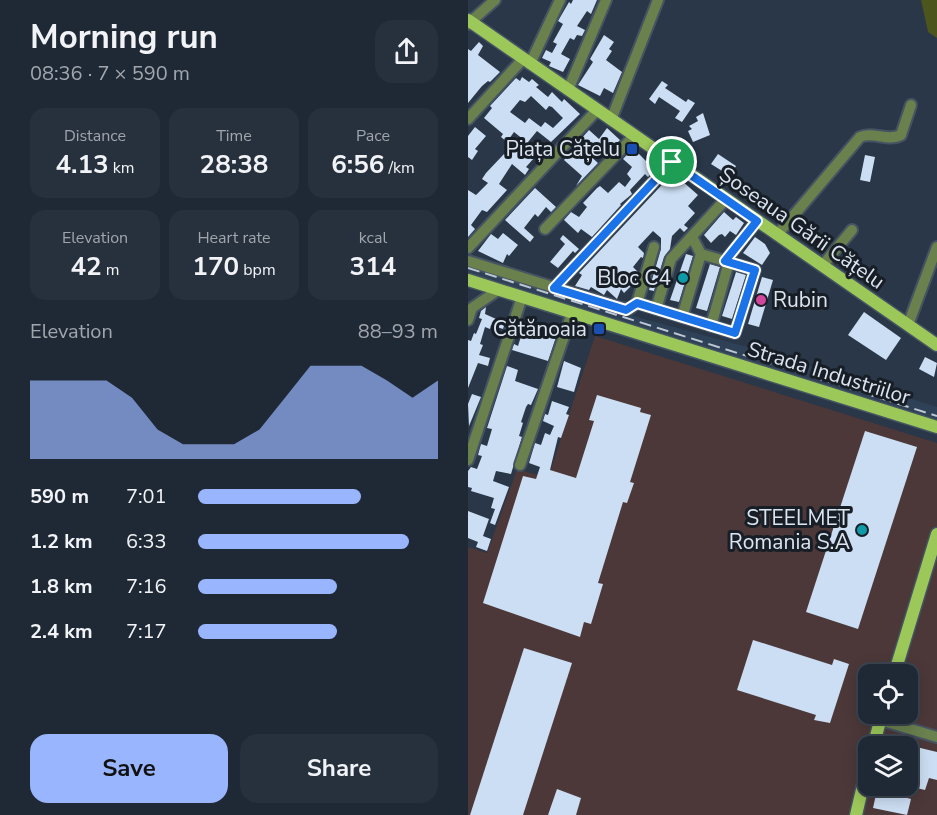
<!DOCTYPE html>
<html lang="en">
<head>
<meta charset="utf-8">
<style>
  body { margin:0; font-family:"Nunito Sans",sans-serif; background:#27313e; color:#f1f3f6; height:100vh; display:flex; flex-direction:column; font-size:22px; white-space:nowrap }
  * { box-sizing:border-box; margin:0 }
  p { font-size:20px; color:#a1a6ad }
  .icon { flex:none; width:33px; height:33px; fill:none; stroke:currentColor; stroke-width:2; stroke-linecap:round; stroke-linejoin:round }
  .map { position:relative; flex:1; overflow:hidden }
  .details { display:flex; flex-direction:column; background:#1f2936; width:468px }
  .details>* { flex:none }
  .fabs { position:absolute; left:390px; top:664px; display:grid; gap:12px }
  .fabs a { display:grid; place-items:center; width:60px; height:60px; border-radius:12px; background:#1f2936; box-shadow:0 3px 15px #0003,0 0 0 2px #3c4551; font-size:30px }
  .pin { position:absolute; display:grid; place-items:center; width:51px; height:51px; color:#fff; margin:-26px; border:3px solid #fff; border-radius:50%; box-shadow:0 2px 6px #0007 }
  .round { display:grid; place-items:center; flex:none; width:63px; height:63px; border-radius:18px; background:#27313e }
  .head { display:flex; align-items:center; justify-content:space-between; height:102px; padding:0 30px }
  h1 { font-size:33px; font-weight:700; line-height:45px }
  .figures { display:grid; grid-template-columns:repeat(3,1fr); gap:9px; height:102px; padding:6px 30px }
  .figures div { display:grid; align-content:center; border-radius:15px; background:#27313e; text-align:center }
  .figures b { font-size:26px; font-weight:700 }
  .figures small { font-size:16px; font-weight:400 }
  .figures p { font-size:16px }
  .chart { height:168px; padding:12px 30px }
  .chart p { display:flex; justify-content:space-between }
  .chart svg { width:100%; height:108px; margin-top:6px; fill:#98b5fd; opacity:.7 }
  .action { display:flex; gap:12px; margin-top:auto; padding:12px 30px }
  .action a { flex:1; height:69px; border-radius:18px; background:#98b5fd; color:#111; font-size:24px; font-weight:700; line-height:69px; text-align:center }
  .action a+a { background:#27313e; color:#f1f3f6 }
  ul { padding:0 30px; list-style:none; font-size:20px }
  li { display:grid; grid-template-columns:96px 72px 1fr; align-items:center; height:45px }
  li i { height:15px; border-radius:8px; background:#98b5fd }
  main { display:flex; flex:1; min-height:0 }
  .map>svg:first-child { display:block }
  .built { fill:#2f4156 }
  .industrial { fill:#4c3839; fill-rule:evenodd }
  .green { fill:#4b551c }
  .building { fill:#ccdef3; fill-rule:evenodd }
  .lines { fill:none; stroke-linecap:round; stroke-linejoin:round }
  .minor-casing { stroke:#455363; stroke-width:14 }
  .major-casing { stroke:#455363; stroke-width:15 }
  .minor { stroke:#6a804d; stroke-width:10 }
  .major { stroke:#9cc85a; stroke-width:12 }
  .rail { stroke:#bdc6d3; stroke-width:2; stroke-dasharray:12 6; stroke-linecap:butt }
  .route-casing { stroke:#fff; stroke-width:12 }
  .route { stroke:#1a73e8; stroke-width:8 }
  .transit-dot { fill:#1a4fb4; stroke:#181e26; stroke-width:2 }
  .culture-dot { fill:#0f9aa8; stroke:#181e26; stroke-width:2 }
  .hotel-dot { fill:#d1479c; stroke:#181e26; stroke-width:2 }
  .labels { text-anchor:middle; stroke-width:6; stroke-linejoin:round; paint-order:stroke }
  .poi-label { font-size:21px; fill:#dbe4ef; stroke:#181e26; text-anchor:end }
  .street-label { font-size:21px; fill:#dbe4ef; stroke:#181e26 }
</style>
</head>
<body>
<main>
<section class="details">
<div class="head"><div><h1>Morning run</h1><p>08:36 · 7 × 590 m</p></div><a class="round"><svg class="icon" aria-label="share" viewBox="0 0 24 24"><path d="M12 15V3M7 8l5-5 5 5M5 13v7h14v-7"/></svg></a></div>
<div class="figures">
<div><p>Distance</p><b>4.13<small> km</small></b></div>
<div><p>Time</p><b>28:38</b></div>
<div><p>Pace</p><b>6:56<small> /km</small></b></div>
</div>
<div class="figures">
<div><p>Elevation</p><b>42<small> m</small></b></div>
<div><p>Heart rate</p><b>170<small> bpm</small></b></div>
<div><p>kcal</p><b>314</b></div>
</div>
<div class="chart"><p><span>Elevation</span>88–93 m</p>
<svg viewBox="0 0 160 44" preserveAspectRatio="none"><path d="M0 44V12L10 12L20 12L30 12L40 19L50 32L60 38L70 38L80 38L90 32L100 19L110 6L120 6L130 6L140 12L150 19L160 12V44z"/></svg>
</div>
<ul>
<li><b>590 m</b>7:01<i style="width:68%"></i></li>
<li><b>1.2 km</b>6:33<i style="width:88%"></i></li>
<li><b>1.8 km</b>7:16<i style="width:58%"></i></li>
<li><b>2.4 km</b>7:17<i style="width:58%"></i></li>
</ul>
<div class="action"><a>Save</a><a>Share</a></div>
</section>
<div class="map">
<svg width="469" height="815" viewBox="0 0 469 815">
  <rect width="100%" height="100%" fill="#293748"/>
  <!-- built -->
  <path class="built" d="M0 262 169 317 309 355 469 407V420L0 272Z"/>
  <!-- industrial -->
  <path class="industrial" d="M127 336 469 443V815H0V547L19 553 49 469 80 478ZM400 675H440V714H400ZM400 747H440V786H400Z"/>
  <!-- green -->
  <path class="green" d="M453 0H469V38L460 32Z"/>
  <!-- building -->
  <g class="building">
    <path d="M105 0H129L123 14 119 11 109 26 117 30 114 36 109 35 106 40 102 38 93 54 102 59 95 72 81 66 83 62 74 58 78 50 84 53 89 44 85 42 95 24 90 21 101 2 103 4Z"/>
    <path d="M136 35 146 42 141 49 144 51 138 60 154 72 145 93 136 88 132 96 110 85 125 62 122 59Z"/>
    <path d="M11 42 15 46 10 55 32 72 22 82 20 81 14 86 0 103V49L3 51Z"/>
    <path d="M54 77 61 82 64 79 71 85 68 87 80 97 84 92 94 102 96 99 112 114 83 142 69 131 60 142 75 153 71 157H67L58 167 61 169 57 175 44 164 31 184 39 190 19 212 14 210 3 225 7 229 0 237V190L8 195 20 183 14 179 18 173 36 154 38 156 46 146 50 149 56 140 46 132 39 142 33 137 35 134 16 118 24 108 22 106 48 78 52 81ZM63 96 78 110 81 106 84 107 95 118 85 128 77 122 73 127 61 118 57 123 42 112 52 100 57 102Z"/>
    <path d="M194 81 200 85 197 88 218 102 220 99 227 103 214 122 207 118 212 111 191 97 187 104 181 99Z"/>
    <path d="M235 113 242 135 225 142 220 131 224 129 221 126 230 121 228 117Z"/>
    <path d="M7 127 18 136 7 149 10 151 4 160 0 157V136Z"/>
    <path d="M139 128 152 140 137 156 130 149 126 153 112 140 121 130 131 139Z"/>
    <path d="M165 148 187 170 180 177 177 174 162 190 164 194 152 204 153 205 124 237 113 229 110 233 96 220 103 212 111 217 119 207 115 203 129 188 132 186 140 193 151 182 157 187 163 179 159 174 164 167 155 159Z"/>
    <path d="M103 152 116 159 120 154 130 163 108 186 114 176 96 160Z"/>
    <path d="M250 154 268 166 262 176 243 164Z"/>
    <path d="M397 155 407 157 402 182 392 180Z"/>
    <path d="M205 173 230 195 220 206 227 213 216 225 220 228 216 232 212 228 204 236 202 249 196 257 186 291 181 290 193 249V238L185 231 170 247 176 253 175 258 173 257 165 267 170 272 168 281 156 293 153 289 149 299 139 290 136 295 123 287 121 290 107 286 114 275 111 273Z"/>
    <path d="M67 188 88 207 83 212 78 207 70 217 67 214 56 228 66 237 62 242 37 220Z"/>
    <path d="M256 212 265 220 268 217 276 223 268 235 262 231 257 237 254 234 251 235 243 243 236 235Z"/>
    <path d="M35 233 50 245 41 256 39 254 35 263 10 251 23 234 30 239Z"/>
    <path d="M95 235 111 249 107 253 105 251 90 268 82 262 97 244 92 239Z"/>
    <path d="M287 237 297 244 302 253 294 265 275 253Z"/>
    <path d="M218 254 225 256 211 302 202 300Z"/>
    <path d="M242 264 252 267 239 311 228 308Z"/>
    <path d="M268 272 278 275 264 319 254 316Z"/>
    <path d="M294 277 305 280 291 327 280 324Z"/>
    <path d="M18 307 17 314 37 323 35 329 23 325 22 329 17 327 12 344 15 345 11 355 22 358 20 366 10 363 0 388V340L3 341 6 333 8 334 14 319 11 318 13 311Z"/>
    <path d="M396 312 433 338 418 360 380 335Z"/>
    <path d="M75 325 91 328 80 361 44 350 46 344 50 346 55 330 67 333 69 326Z"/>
    <path d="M457 357 469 363 466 377 451 369Z"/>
    <path d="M96 361 113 368 106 392 89 387Z"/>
    <path d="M39 366 50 370 47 381 70 389 63 405 60 404 58 407 53 422 55 423 51 436 54 437 43 474 28 471 25 481 41 487 27 525 22 523 27 509 23 508 26 498 3 491 4 488 0 487V471L3 467 9 469 14 456 10 455 13 444 19 446 24 429 19 428Z"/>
    <path d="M4 394 13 397 1 426 0 404Z"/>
    <path d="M129 395 173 408 172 412 183 415 162 482 166 483 159 503 155 502 130 583 135 584 123 624 116 622 112 637 15 603 55 476 68 479 72 467 61 463 67 443 73 445 77 433 82 435 86 426 75 421 77 414 80 415 84 401 101 407 98 414 101 415 93 438 90 437 82 470 108 478 126 421 121 420Z"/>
    <path d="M397 431 449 447 390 629 338 612Z"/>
    <path d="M0 511 21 519 15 536 23 539 19 551 8 547 10 542 0 538Z"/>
    <path d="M285 640 364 665 366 659 381 664 362 723 346 720 348 715 269 690Z"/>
    <path d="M56 648 104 663 55 815H2Z"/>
    <path d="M440 745 469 752V780L461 778 457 790 440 786Z"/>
    <path d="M89 789 113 798 108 815H80Z"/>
    <path d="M409 790 443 799 439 815 405 808Z"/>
  </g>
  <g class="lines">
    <!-- minor casing -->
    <g class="minor-casing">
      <g id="minor">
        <path d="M0 24 27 0"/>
        <path d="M62 64 92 0"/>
        <path d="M100 90 138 0"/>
        <path d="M0 119 55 59"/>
        <path d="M143 120 190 0"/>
        <path d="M77 229 166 136"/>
        <path d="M309 235 392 137C405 131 420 142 433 135L443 105"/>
        <path d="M186 247 169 303 267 333 287 270 233 254 224 237"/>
        <path d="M0 248 129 110"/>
        <path d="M0 261 153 308 161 309 169 303"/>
        <path d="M257 261 289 221"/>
        <path d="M354 266 384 230"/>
        <path d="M86 288 204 162"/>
        <path d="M188 309 203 259 258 199"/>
        <path d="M214 317 233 254"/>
        <path d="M0 320 4 308 30 290"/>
        <path d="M440 325 469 247"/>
        <path d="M243 326 261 262"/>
        <path d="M0 460 54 297"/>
        <path d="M52 465 104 313"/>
        <path d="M412 720 469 737"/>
      </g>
    </g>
    <!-- major casing -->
    <g class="major-casing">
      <g id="major">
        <path d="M0 20 469 345"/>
        <path d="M0 280 469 427"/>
        <path d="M426 675 469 534"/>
        <path d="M405 747 414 714"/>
        <path d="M388 815 400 764"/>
      </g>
    </g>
    <!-- minor -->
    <use href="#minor" class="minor"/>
    <!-- major -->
    <use href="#major" class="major"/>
    <!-- rail -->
    <path class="rail" d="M0 268 469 416"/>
  </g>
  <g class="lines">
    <!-- route casing -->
    <g class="route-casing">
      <path id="route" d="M204 162 289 221 257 261 287 270 267 333 169 303 158 310 86 288Z"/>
    </g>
    <!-- route -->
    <use href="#route" class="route"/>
  </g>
  <!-- markers -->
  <g class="transit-dot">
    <rect x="158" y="143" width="12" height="12" rx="3"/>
    <rect x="125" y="323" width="12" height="12" rx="3"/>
  </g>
  <g class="culture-dot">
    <circle cx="215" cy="278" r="6"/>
    <circle cx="394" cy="530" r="6"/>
  </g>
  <circle class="hotel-dot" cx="293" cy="300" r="6"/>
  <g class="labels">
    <!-- poi labels -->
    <g class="poi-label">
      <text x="152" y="156">Piața Cățelu</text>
      <text x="203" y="285">Bloc C4</text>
      <text x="305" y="307" text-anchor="start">Rubin</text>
      <text x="119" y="336">Cătănoaia</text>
      <text x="382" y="525">STEELMET<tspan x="382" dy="24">Romania S.A</tspan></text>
    </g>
    <!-- street labels -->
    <g class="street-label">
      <text transform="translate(334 228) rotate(35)" y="7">Șoseaua Gării Cățelu</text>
      <text transform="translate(361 373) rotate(17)" y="7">Strada Industriilor</text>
    </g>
  </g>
</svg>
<div class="fabs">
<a><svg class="icon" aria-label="locate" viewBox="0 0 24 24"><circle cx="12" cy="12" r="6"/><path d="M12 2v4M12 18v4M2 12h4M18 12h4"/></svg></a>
<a><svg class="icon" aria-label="layers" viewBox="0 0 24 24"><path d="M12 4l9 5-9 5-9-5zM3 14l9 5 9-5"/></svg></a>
</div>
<div class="pin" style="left:204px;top:162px;background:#1e9e55"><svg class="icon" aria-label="arrive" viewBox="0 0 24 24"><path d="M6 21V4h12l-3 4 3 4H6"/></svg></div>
</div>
</main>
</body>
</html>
